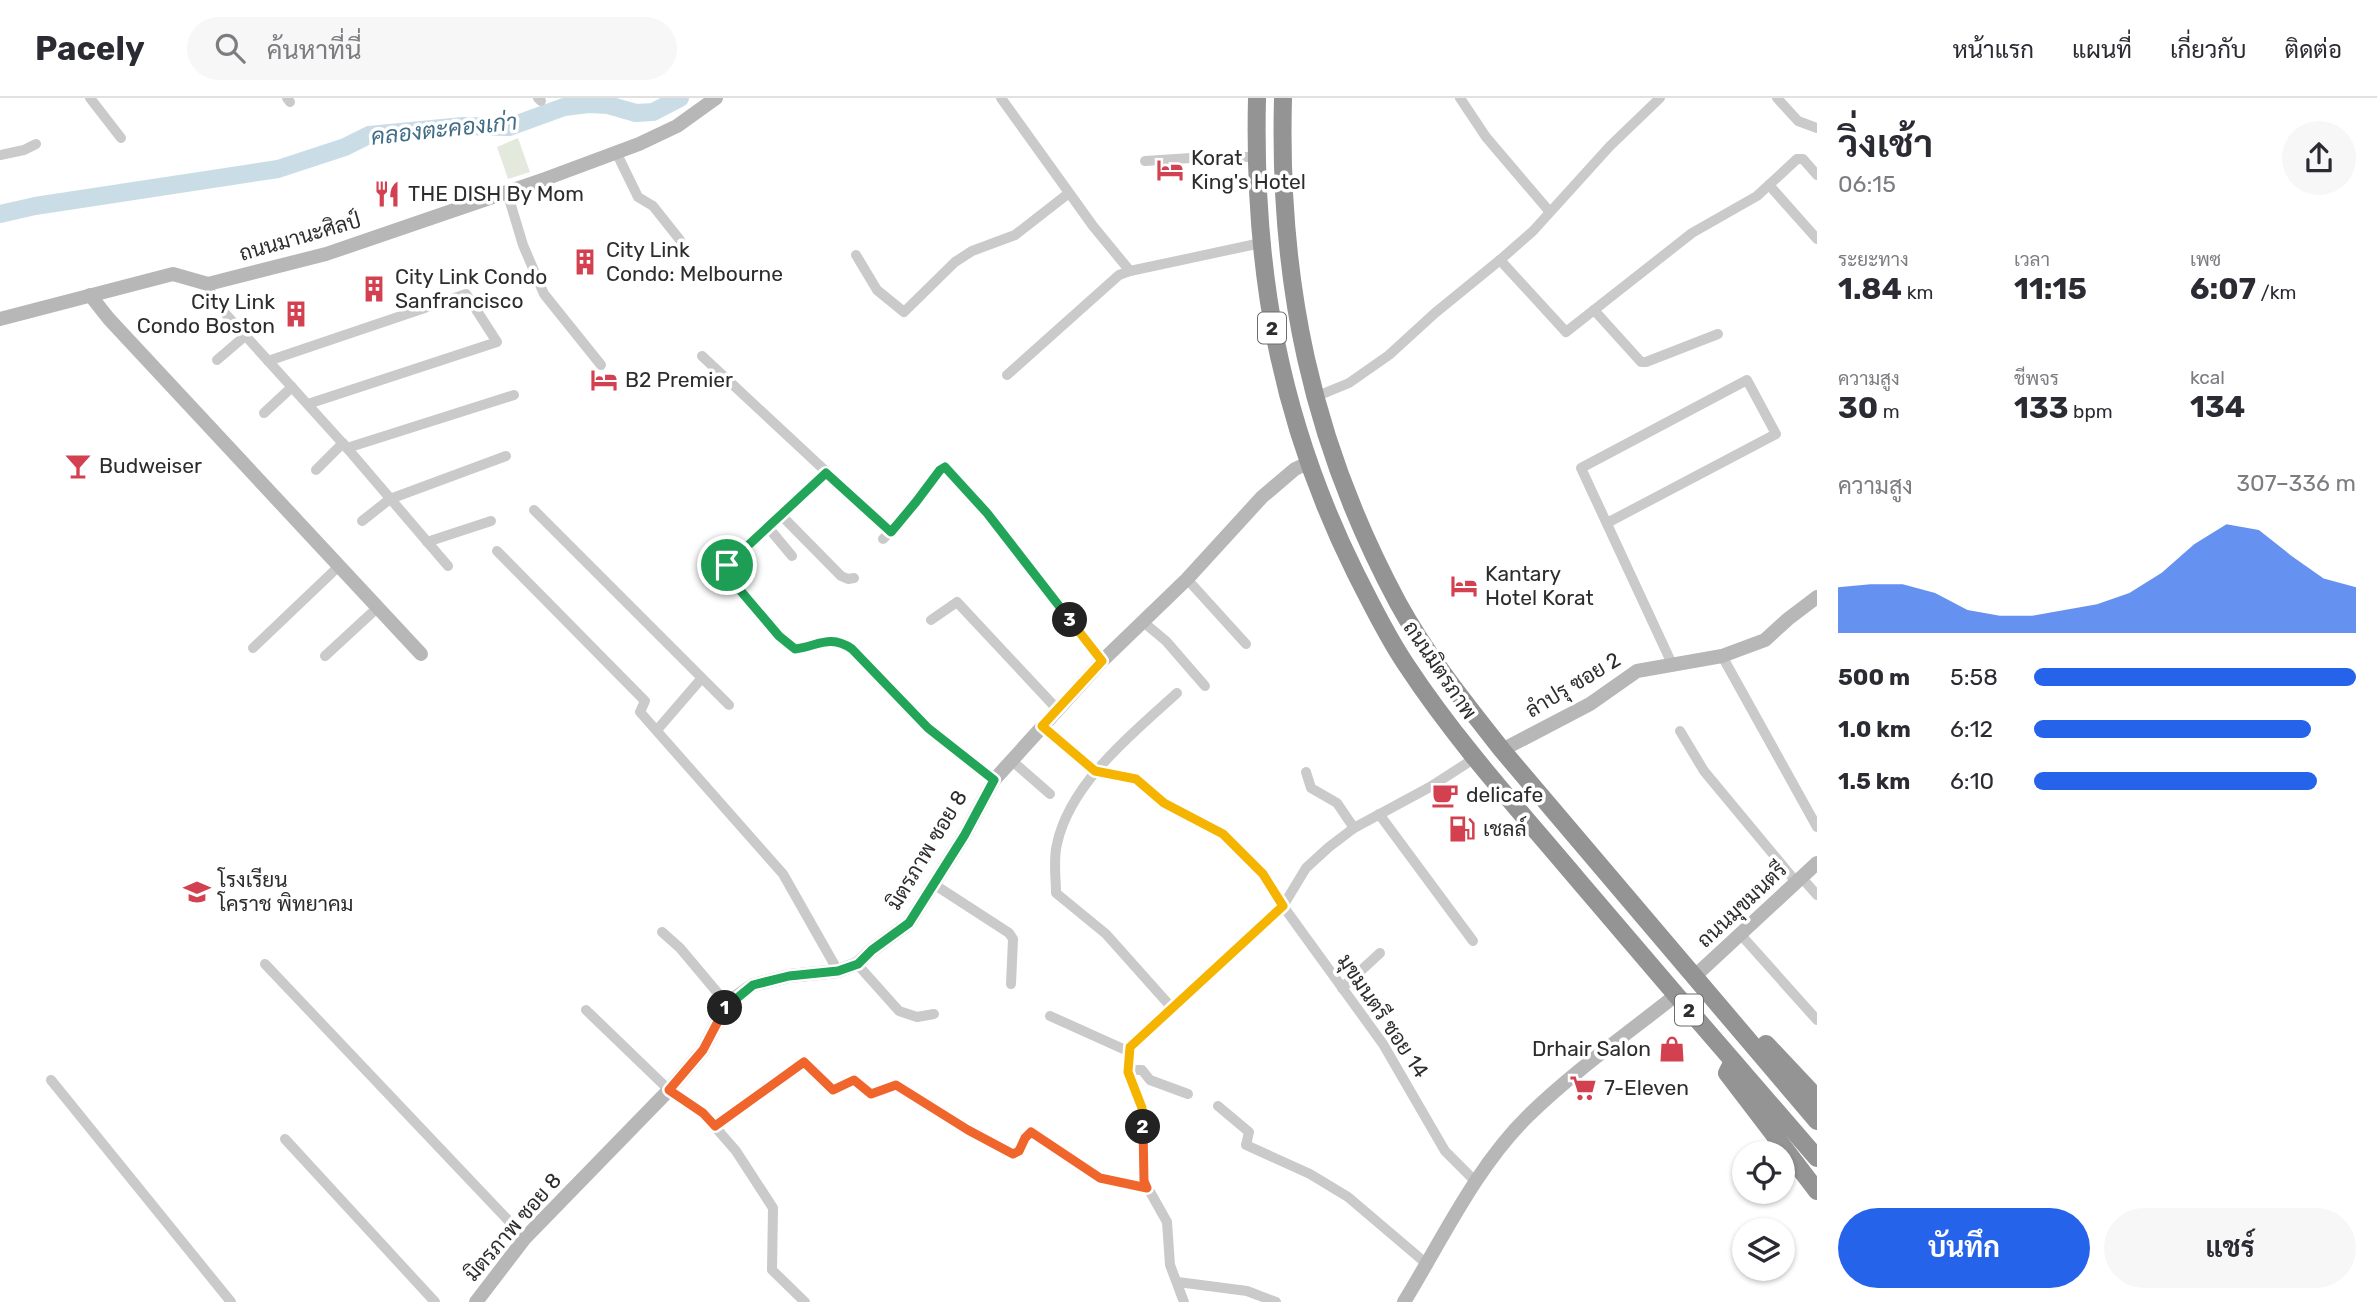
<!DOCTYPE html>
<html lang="th">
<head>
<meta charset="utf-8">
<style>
  body { margin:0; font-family:Rubik,Sarabun,sans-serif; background:#f7f7f7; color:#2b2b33; height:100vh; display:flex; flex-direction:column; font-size:26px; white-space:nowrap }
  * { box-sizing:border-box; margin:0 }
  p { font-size:23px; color:#7c7c81 }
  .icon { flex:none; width:38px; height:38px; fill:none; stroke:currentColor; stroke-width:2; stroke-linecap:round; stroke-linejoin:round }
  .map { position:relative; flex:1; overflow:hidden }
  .panel { display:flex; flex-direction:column; background:#fff; width:560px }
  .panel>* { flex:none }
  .tools { position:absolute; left:1732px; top:1043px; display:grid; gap:14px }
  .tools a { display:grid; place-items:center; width:63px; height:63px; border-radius:50%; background:#fff; box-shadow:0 2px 5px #0004; font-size:35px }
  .pin { position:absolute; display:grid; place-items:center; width:60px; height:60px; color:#fff; margin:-30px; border:4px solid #fff; border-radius:50%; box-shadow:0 2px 7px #0007 }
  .km { position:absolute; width:35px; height:35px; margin:-18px; border-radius:50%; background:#222; color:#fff; font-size:19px; line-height:35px; text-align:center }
  .round { display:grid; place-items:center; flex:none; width:74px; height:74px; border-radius:37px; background:#f7f7f7 }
  .overview { display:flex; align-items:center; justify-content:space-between; height:119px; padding:0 21px }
  h1 { font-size:38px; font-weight:700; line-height:52px }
  .figures { display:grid; grid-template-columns:repeat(3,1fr); gap:10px; height:119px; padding:7px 21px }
  .figures div { display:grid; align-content:center }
  .figures b { font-size:30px; font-weight:700 }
  .figures small { font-size:19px; font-weight:400 }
  .figures p { font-size:19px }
  .chart { height:196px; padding:14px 21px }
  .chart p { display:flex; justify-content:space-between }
  .chart svg { width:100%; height:126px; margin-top:7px; fill:#2563eb; opacity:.7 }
  .button { display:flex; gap:14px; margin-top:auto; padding:14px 21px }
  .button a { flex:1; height:80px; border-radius:42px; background:#2563eb; color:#fff; font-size:28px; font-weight:700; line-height:80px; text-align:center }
  .button a+a { background:#f7f7f7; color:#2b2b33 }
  ul { padding:0 21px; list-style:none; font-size:23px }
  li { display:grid; grid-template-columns:112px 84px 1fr; align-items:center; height:52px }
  li i { height:18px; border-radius:9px; background:#2563eb }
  header { display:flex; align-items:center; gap:42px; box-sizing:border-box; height:98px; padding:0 35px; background:#fff; border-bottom:2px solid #e1e1e2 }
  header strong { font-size:33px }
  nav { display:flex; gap:38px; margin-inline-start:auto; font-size:24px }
  .search { width:490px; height:63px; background:#f7f7f7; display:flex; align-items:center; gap:18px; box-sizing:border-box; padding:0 24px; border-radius:38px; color:#7c7c81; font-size:26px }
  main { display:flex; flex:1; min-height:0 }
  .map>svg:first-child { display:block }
  .green { fill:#e3e9dc }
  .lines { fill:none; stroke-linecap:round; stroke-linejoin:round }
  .river { stroke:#cadde7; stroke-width:18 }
  .street { stroke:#cacaca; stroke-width:10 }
  .secondary { stroke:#b7b7b7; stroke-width:14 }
  .highway { stroke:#949494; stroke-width:18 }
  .split-1-casing { stroke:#fff; stroke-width:14 }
  .split-2-casing { stroke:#fff; stroke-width:14 }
  .split-3-casing { stroke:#fff; stroke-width:14 }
  .split-4-casing { stroke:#fff; stroke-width:14 }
  .split-1 { stroke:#22a559; stroke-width:9 }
  .split-2 { stroke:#f0652b; stroke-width:9 }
  .split-3 { stroke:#f5b400; stroke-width:9 }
  .split-4 { stroke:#22a559; stroke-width:9 }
  .labels { text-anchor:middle; stroke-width:7; stroke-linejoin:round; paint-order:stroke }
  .shield { fill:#fff; stroke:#6c6c6c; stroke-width:2 }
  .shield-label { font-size:19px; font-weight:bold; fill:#2d2d2d }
  .poi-label { font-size:21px; fill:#2d2d2d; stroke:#fff; text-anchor:start }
  .street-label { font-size:21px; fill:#2d2d2d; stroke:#fff }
  .water-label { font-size:23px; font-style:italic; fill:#436e87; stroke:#fff }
</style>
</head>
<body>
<header>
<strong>Pacely</strong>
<div class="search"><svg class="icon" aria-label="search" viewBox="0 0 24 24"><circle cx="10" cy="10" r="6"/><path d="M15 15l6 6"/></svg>ค้นหาที่นี่</div>
<nav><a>หน้าแรก</a><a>แผนที่</a><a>เกี่ยวกับ</a><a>ติดต่อ</a></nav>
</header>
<main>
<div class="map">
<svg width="1817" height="1204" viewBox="0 0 1817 1204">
  <rect width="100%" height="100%" fill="#fff"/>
  <!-- green -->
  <path class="green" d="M518 40 530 74 508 81 497 49Z"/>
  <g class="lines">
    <!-- river -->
    <path class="river" d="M0 116 35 108 278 71 345 49 369 37 463 28 509 29 564 9 589 6 608 7 636 15 653 14 680 0"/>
    <!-- street -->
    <g class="street">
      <path d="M90 0 121 40"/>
      <path d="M287 0 290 4"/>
      <path d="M538 0 541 3"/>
      <path d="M1001 0 1093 128 1130 173 1261 145"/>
      <path d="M1460 0 1486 39 1549 113"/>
      <path d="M1777 0 1798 23 1817 30"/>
      <path d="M616 54 638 99 653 108 680 142"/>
      <path d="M0 57 24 52 36 46"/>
      <path d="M1145 63 1206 59H1256"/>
      <path d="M1769 87 1817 141"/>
      <path d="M507 94 523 147 544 196 601 267"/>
      <path d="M856 157 877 192 904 214 955 164 972 153 1015 137 1069 95"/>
      <path d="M1500 162 1566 234 1692 135 1757 98 1797 61H1803L1817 77"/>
      <path d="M208 186 214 203 347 350 448 468"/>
      <path d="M1594 212 1641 264H1646L1718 236"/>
      <path d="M702 258 891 434"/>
      <path d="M217 262 245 238"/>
      <path d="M268 263 466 196 497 244 308 306"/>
      <path d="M1007 277 1119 177 1130 173"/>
      <path d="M1315 299 1349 285 1389 257 1435 215 1500 162 1533 133 1610 48 1660 0"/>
      <path d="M264 315 292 289"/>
      <path d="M347 350 514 297"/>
      <path d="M316 372 343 345"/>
      <path d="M826 375 727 467 728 478 779 538 795 551C818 548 830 536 852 551L928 630 994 682"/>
      <path d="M534 412 729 607"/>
      <path d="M780 416 841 478 848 481 854 480"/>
      <path d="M362 423 390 401 506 358"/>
      <path d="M1607 425 1776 336 1747 282 1581 370 1673 568"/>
      <path d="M767 428 792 458"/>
      <path d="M883 441 901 423 940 372 945 369 987 415 1102 563"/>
      <path d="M427 444 491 423"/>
      <path d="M497 453 645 603 640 614 783 776 838 873"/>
      <path d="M1187 481 1246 546"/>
      <path d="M931 522 957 504 1057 611"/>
      <path d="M1142 523 1166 543 1205 588"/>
      <path d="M253 550 338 469"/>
      <path d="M325 558 376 511"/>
      <path d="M1722 558 1817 729"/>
      <path d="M1042 628 1095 673 1136 681 1164 705 1222 736 1263 776 1283 808 1383 946 1445 1053 1475 1083"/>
      <path d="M657 632 701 581"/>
      <path d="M1680 633 1704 673 1797 785"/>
      <path d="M1011 662 1050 696"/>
      <path d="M1306 674 1311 690 1337 705 1354 730"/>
      <path d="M1379 716 1473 843"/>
      <path d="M1802 780 1817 797"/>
      <path d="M935 787 1009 835 1013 841 1011 886"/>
      <path d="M662 834 680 850 727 906"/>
      <path d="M1741 837 1817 922"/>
      <path d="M265 866 525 1140"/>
      <path d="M857 866 899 913 917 919 934 916"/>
      <path d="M1342 890 1380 855"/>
      <path d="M1172 910 1106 836 1056 795C1056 780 1053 761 1057 746 1070 685 1133 635 1177 595"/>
      <path d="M586 912 669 992 703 1015 736 1053 773 1110 772 1172 805 1204"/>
      <path d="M1050 918 1130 954"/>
      <path d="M1128 972H1142L1150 982 1188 996"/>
      <path d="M51 982 231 1204"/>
      <path d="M1218 1008 1249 1034 1246 1047 1310 1076 1348 1099 1428 1167"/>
      <path d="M715 1028 804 964 833 992 854 982 871 996 896 987 968 1032 1013 1056 1019 1053 1025 1040 1031 1034 1100 1080 1147 1090"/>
      <path d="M285 1041 435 1204"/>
      <path d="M1178 1184 1247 1193 1276 1204"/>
      <path d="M1184 1204 1170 1167 1167 1124 1144 1083 1145 1054 1142 1010 1128 974 1130 949 1283 808 1306 770 1329 749 1354 730 1430 689 1475 660"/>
    </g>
    <!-- secondary -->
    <g class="secondary">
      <path d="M90 197 109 221 421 556"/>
      <path d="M0 221 173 176 208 186 326 156 545 81 639 46 677 28 716 0"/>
      <path d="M1502 652 1590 606 1637 573 1722 558 1765 542 1788 521 1817 499"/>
      <path d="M1695 878 1817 765"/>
      <path d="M476 1204 525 1140 669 992 703 952 727 906 753 887 789 878 838 873 857 866 872 852 909 825 964 738 994 682 1102 563 1187 481 1262 399 1295 371 1308 365"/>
      <path d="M1404 1204C1442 1142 1476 1069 1528 1018 1573 974 1627 936 1676 897"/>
    </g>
    <!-- highway -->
    <g class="highway">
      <path d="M1257 0C1253 172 1279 321 1356 476 1372 507 1387 539 1407 568 1457 644 1519 712 1578 782 1657 875 1737 968 1817 1060"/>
      <path d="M1283 0C1278 183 1311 343 1398 505 1427 558 1465 605 1502 652L1817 1023"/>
      <path d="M1766 946 1817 1000"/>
      <path d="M1733 963 1727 975 1817 1093"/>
    </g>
  </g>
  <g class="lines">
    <!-- split-1 casing -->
    <g class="split-1-casing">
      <path id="split-1" d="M725 910 753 887 789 878 838 873 858 866 872 852 909 825 964 738 994 682 928 630 852 551C830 536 818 548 795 551L779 538 728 478 727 467"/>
    </g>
    <!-- split-2 casing -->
    <g class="split-2-casing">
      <path id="split-2" d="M725 910 703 952 669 992 703 1015 715 1028 804 964 833 992 854 982 871 996 896 987 968 1032 1013 1056 1019 1053 1025 1040 1031 1034 1100 1080 1147 1090 1144 1083 1143 1029"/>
    </g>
    <!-- split-3 casing -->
    <g class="split-3-casing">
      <path id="split-3" d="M1070 522 1102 563 1042 628 1095 673 1136 681 1164 705 1223 736 1263 776 1283 808 1130 949 1128 974 1142 1010 1143 1029"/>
    </g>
    <!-- split-4 casing -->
    <g class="split-4-casing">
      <path id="split-4" d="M727 467 826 375 891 434 916 404 940 372 945 369 987 415 1070 522"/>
    </g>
    <!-- split-1 -->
    <use href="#split-1" class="split-1"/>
    <!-- split-2 -->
    <use href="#split-2" class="split-2"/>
    <!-- split-3 -->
    <use href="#split-3" class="split-3"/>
    <!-- split-4 -->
    <use href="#split-4" class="split-4"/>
  </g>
  <!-- icons -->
  <defs>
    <g id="hotel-bare" transform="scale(2.1)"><path d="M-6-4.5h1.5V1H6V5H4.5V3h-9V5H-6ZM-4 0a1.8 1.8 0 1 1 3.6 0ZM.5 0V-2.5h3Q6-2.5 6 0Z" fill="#d3404f" stroke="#fff" stroke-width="2.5" paint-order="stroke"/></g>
    <g id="restaurant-bare" transform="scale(2.1)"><path d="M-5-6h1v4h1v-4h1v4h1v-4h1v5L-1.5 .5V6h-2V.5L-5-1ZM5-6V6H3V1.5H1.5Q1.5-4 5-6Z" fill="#d3404f" stroke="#fff" stroke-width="2.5" paint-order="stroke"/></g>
    <g id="building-bare" transform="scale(2.1)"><path d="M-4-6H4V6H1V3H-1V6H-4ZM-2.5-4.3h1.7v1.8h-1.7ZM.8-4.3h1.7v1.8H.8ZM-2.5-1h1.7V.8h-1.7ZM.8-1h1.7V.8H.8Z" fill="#d3404f" stroke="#fff" stroke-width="2.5" paint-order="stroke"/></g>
    <g id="bar-bare" transform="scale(2.1)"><path d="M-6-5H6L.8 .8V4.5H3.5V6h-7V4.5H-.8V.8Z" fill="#d3404f" stroke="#fff" stroke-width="2.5" paint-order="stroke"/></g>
    <g id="cafe-bare" transform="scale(2.1)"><path d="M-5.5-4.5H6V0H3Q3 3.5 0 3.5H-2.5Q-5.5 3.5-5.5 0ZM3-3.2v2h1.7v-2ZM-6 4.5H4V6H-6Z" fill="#d3404f" stroke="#fff" stroke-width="2.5" paint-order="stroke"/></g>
    <g id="fuel-bare" transform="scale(2.1)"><path d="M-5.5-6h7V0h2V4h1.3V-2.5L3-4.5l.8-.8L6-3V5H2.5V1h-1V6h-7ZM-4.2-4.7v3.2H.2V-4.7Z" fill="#d3404f" stroke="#fff" stroke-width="2.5" paint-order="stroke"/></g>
    <g id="school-bare" transform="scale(2.1)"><path d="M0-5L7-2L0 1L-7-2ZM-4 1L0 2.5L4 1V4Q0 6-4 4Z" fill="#d3404f" stroke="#fff" stroke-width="2.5" paint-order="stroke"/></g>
    <g id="shop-bare" transform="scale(2.1)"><path d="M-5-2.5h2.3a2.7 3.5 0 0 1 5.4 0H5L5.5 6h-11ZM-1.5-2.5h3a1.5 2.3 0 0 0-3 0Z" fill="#d3404f" stroke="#fff" stroke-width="2.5" paint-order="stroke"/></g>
    <g id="supermarket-bare" transform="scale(2.1)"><path d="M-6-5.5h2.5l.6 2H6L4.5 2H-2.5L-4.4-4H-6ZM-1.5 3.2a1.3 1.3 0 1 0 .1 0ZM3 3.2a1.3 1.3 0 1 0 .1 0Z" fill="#d3404f" stroke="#fff" stroke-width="2.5" paint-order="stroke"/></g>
  </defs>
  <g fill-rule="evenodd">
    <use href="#hotel-bare" x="1170" y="72"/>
    <use href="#restaurant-bare" x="387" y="96"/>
    <use href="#building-bare" x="585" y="164"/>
    <use href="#building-bare" x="374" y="191"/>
    <use href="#building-bare" x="296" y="216"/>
    <use href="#hotel-bare" x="604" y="282"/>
    <use href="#bar-bare" x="78" y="368"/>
    <use href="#hotel-bare" x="1464" y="488"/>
    <use href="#cafe-bare" x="1445" y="697"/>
    <use href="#fuel-bare" x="1462" y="731"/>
    <use href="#school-bare" x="197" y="794"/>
    <use href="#shop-bare" x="1672" y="951"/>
    <use href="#supermarket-bare" x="1583" y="990"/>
  </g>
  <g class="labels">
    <!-- shield labels -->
    <g class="shield">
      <rect x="1258" y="214.5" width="28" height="31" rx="5"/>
      <rect x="1675" y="896.5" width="28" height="31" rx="5"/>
    </g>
    <g class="shield-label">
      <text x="1272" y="237">2</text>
      <text x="1689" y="919">2</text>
    </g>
    <!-- poi labels -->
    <g class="poi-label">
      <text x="1191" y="67">Korat<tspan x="1191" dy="24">King's Hotel</tspan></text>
      <text x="408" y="103">THE DISH By Mom</text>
      <text x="606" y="159">City Link<tspan x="606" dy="24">Condo: Melbourne</tspan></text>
      <text x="395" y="186">City Link Condo<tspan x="395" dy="24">Sanfrancisco</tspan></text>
      <text x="275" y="211" text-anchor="end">City Link<tspan x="275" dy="24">Condo Boston</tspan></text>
      <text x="625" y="289">B2 Premier</text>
      <text x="99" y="375">Budweiser</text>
      <text x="1485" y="483">Kantary<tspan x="1485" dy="24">Hotel Korat</tspan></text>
      <text x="1466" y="704">delicafe</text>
      <text x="1483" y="738">เชลล์</text>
      <text x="218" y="789">โรงเรียน<tspan x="218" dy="24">โคราช พิทยาคม</tspan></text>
      <text x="1651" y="958" text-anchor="end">Drhair Salon</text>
      <text x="1604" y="997">7-Eleven</text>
    </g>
    <!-- street labels -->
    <g class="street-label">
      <text transform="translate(300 139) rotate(-16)" y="7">ถนนมานะศิลป์</text>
      <text transform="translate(1440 572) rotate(56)" y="7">ถนนมิตรภาพ</text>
      <text transform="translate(1573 587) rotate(-31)" y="7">ลำปรุ ซอย 2</text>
      <text transform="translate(927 752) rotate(-59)" y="7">มิตรภาพ ซอย 8</text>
      <text transform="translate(1742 807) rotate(-43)" y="7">ถนนมุขมนตรี</text>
      <text transform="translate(1383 918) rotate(56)" y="7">มุขมนตรี ซอย 14</text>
      <text transform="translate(513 1129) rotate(-49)" y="7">มิตรภาพ ซอย 8</text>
    </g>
    <!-- water labels -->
    <g class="water-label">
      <text transform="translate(444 31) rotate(-6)" y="8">คลองตะคองเก่า</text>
    </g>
  </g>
</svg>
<div class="tools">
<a><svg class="icon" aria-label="locate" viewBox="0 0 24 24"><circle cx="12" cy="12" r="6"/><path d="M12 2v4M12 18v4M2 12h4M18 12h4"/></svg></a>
<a><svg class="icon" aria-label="layers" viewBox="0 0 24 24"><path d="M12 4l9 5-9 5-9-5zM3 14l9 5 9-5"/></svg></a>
</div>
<div class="pin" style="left:727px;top:467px;background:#1e9e55"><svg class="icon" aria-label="arrive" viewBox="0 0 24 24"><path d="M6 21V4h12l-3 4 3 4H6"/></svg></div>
<b class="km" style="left:725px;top:910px">1</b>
<b class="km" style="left:1143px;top:1029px">2</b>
<b class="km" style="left:1070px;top:522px">3</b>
</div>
<section class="panel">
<div class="overview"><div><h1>วิ่งเช้า</h1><p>06:15</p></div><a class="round"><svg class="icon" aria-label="share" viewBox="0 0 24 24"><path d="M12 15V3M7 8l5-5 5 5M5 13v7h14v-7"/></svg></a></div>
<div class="figures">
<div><p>ระยะทาง</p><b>1.84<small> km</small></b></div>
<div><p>เวลา</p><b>11:15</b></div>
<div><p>เพซ</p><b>6:07<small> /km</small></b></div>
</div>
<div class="figures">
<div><p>ความสูง</p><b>30<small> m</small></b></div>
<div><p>ชีพจร</p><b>133<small> bpm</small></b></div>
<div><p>kcal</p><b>134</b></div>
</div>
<div class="chart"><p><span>ความสูง</span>307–336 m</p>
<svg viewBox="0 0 160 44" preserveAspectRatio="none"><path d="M0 44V28L10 27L20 27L30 30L40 36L50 38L60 38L70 36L80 34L90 30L100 23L110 13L120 6L130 8L140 17L150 25L160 28V44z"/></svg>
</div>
<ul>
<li><b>500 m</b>5:58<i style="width:100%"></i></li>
<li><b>1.0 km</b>6:12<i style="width:86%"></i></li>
<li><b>1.5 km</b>6:10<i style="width:88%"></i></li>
</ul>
<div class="button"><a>บันทึก</a><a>แชร์</a></div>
</section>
</main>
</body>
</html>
